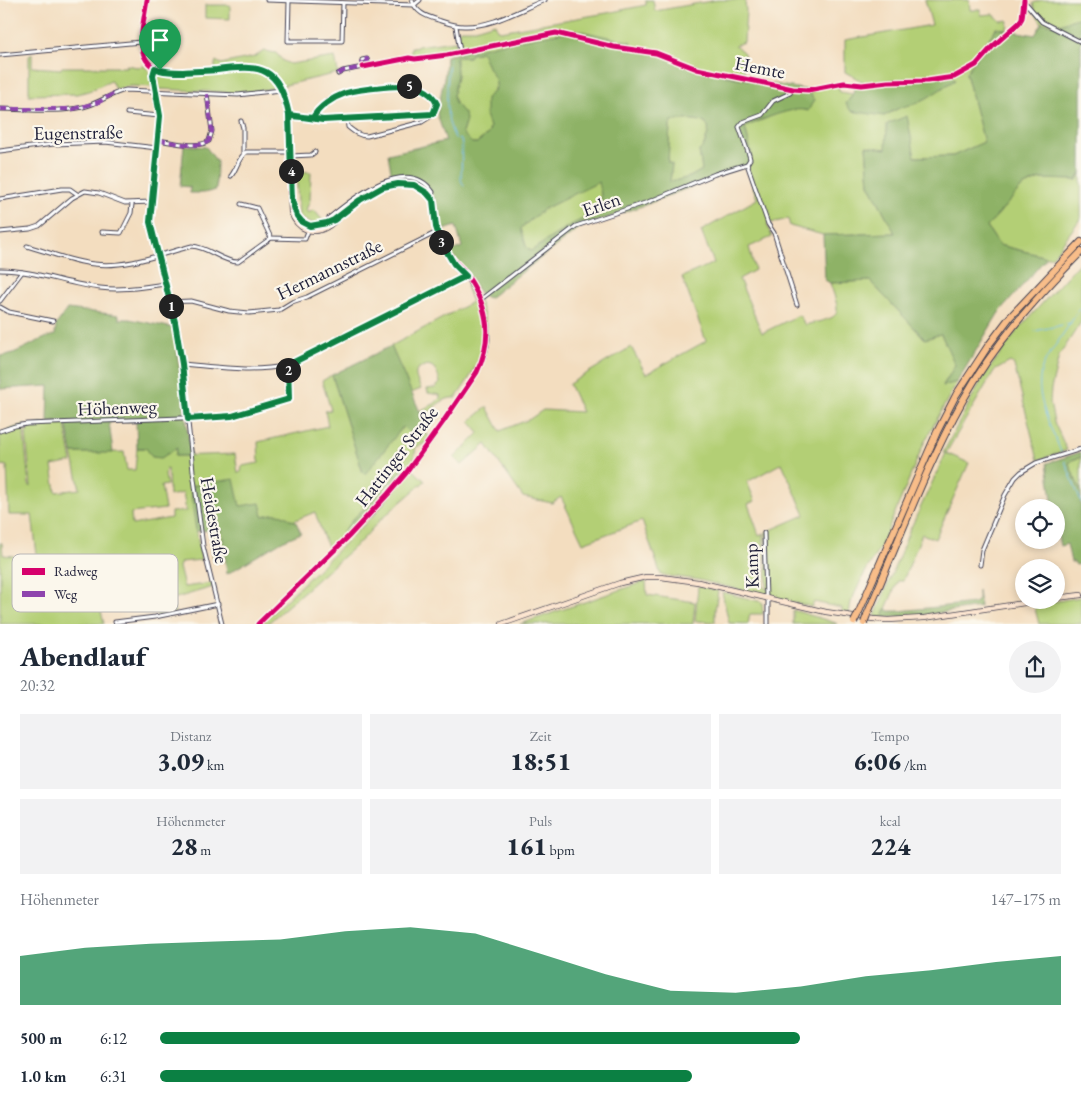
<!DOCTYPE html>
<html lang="de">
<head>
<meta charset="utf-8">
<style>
  body { margin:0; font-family:"EB Garamond",serif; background:#f2f2f3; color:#1f2937; height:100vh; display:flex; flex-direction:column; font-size:19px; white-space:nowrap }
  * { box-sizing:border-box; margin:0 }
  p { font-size:16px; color:#747a83 }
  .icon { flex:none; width:28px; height:28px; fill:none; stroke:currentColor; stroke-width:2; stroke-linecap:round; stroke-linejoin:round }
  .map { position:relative; height:624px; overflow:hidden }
  .details { display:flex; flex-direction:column; background:#fff; flex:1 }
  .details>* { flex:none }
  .fabs { position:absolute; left:1015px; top:499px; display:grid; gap:10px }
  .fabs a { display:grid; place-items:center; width:50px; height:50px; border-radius:50%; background:#fff; box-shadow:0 2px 8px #0003; font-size:25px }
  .pin { position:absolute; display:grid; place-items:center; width:42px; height:42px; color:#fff; margin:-51px -21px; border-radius:50% 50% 50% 0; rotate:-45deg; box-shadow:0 0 5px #0007 }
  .pin .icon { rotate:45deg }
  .km { position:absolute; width:25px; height:25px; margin:-12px; border-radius:50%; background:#222; color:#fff; font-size:14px; line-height:25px; text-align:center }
  .round { display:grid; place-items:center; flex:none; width:52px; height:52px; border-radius:26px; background:#f2f2f3 }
  .summary { display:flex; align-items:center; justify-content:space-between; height:85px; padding:0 20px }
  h1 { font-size:28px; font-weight:800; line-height:38px }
  .metrics { display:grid; grid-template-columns:repeat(3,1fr); gap:8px; height:85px; padding:5px 20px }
  .metrics div { display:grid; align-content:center; border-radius:0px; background:#f2f2f3; text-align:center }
  .metrics b { font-size:25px; font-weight:800 }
  .metrics small { font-size:14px; font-weight:400 }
  .metrics p { font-size:14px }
  .chart { height:140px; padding:10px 20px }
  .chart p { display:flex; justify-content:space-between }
  .chart svg { width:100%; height:90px; margin-top:5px; fill:#0b8043; opacity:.7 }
  ul { padding:0 20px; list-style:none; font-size:16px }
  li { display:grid; grid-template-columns:80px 60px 1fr; align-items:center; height:38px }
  li i { height:12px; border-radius:6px; background:#0b8043 }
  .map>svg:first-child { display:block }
  .green { fill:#b3cf75; stroke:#6a7858; fill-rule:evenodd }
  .forest { fill:#8eb266; stroke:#586a50; fill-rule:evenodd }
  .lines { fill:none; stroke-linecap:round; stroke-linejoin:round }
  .stream { stroke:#71bdeb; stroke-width:1 }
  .street-casing { stroke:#413e4f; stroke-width:5 }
  .secondary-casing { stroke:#413e4f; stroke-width:6 }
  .highway-casing { stroke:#413e4f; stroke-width:8 }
  .street { stroke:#fff; stroke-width:3 }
  .secondary { stroke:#fce5d0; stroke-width:4.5 }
  .highway { stroke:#f8bd89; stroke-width:6 }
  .highway-bridge-casing { stroke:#413e4f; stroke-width:8; stroke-linecap:butt }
  .highway-bridge { stroke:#f8bd89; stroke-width:6 }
  .quiet { stroke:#8e44ad; stroke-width:4; stroke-dasharray:8 4; stroke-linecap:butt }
  .cycleway-casing { stroke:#fbf7ec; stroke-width:8 }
  .cycleway { stroke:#d6006c; stroke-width:5 }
  .route-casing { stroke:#fff; stroke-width:10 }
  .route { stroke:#0b8043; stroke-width:6 }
  .labels { text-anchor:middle; stroke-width:4.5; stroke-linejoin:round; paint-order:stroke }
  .street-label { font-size:19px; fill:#22223b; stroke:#fbf7ec }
  .key { fill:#fbf7ec; stroke:#bab7b7; stroke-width:1 }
  .key-label { font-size:14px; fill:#22223b }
</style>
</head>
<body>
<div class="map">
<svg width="1081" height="624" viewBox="0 0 1081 624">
  <rect width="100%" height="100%" fill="#fbf7ec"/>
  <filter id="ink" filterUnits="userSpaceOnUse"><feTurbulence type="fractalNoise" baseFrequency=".02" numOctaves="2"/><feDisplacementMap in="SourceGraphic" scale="10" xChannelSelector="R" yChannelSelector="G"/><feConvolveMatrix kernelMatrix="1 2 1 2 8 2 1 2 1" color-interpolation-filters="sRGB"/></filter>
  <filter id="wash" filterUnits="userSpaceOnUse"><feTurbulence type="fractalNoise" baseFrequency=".0096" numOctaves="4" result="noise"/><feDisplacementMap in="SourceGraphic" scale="20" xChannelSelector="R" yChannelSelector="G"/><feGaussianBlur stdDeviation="1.12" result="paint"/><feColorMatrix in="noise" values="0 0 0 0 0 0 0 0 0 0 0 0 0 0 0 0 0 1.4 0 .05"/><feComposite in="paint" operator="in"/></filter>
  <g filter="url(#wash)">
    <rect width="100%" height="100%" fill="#f3ddbf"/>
    <!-- green -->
    <g class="green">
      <path d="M646 0H653L655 11 717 0H748L745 1 746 11 744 42 735 45 744 53V79L633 51 631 42 462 53 458 32 460 29H475L495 23 497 30 500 31 607 13 646 5Z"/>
      <path d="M925 0H969L970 10H981V15L993 14 1001 21 1008 20 1007 29 996 28 966 73 984 142 953 156 914 157 907 117 886 150 866 146 869 184 895 233 823 235 790 226 788 219 767 224 772 237 749 247 755 270 739 279 762 333 799 315 805 325C840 316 843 320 830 283L870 281 925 339 941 334 956 365 943 385 957 382 924 443 882 544 863 576 851 602 849 613 842 612V608L814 602 812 607 699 580 661 575 642 521 583 543 561 497 552 503 523 497 486 444 462 465 454 458 479 433 470 421 487 407 500 431 530 419 543 410 582 412 569 384 631 347 646 374 706 341 682 277 714 263 701 231 757 199 746 165 752 156 745 127 767 118 808 90 837 84 840 92 853 94 846 104 884 116 899 108 914 104 867 84 845 72V40L932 25ZM782 463 805 515 766 532 767 590 763 586 764 533 759 535 748 504 755 501 747 482Z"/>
      <path d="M1042 0H1081V17L1056 25 1042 23 1035 13 1033 3Z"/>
      <path d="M205 5H230V19L205 18Z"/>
      <path d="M455 41 457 48 455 51 415 58 411 57V47L416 48 417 46Z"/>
      <path d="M264 51 276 53 283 61 290 64 335 57 338 73 268 89 241 93 159 89 157 74H215V64L216 61 221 64 254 57Z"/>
      <path d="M482 52 489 68 496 77V84L492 93 489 133 477 143H472L462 133 466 120 455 103 453 96 457 75 456 57H469L471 54Z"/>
      <path d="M32 54V67L61 69 62 67H126V65L137 67 144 66 149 71 153 87 131 86 115 89 111 81 89 91 77 94 29 95V56Z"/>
      <path d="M677 120C688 120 704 117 709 129L704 146 699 151 702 170 690 177 670 182 672 165 668 163 670 125 672 121Z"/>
      <path d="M296 171 311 172 310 200 306 210 308 213 314 210 324 222C313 225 307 223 299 216Z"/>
      <path d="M1081 173V218L1053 256 1047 257 999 245 987 227 1022 187 1040 179 1077 180Z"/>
      <path d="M599 181 603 209 567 227 531 251 526 246 520 228 544 209Z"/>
      <path d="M1081 261V322L1059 356 1051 389 1050 403 1054 422 1067 450 1038 460 1014 365 1010 362 994 371 946 453 969 463 935 539 922 534 903 581H898L882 618 875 616 908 534 946 453H943L982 379 1016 332Z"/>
      <path d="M467 285C471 291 477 297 480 304 496 341 475 370 456 398 447 397 441 402 434 407V410L432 409 425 418 426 419 424 423 425 429 422 431 430 437 424 444 416 447 414 460 408 466 406 465 382 492 380 490 377 492 379 495 354 518 342 533 346 537 331 551 324 539 315 512 293 521C283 514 275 512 263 517L190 486 201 560 181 562 179 567 184 587 212 583 213 587 173 599 175 613 157 616 154 600 100 607 104 624H0V543H2L3 555 14 556 24 563H38L32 515H9L7 466 2 465 0 468V433L25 424 24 434 29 485 31 487 26 434C31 420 52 424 65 424L72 462 52 466 56 492 80 489 72 453 124 452 127 470H135L137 448H177L175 456 235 454 238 473 241 472 242 466 259 463 258 442 328 426 325 411 331 410 322 381 332 375 363 473 403 427 422 431 419 411 434 404 440 398V395L428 393 427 389 435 388 440 383C438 373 434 361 422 367 419 368 417 368 416 372 415 378 419 384 421 389L411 393 391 346 472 302 466 286ZM166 469 168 470 169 496 183 493 186 511 171 512V518L132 525 131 513 165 509 161 486 167 485 165 475Z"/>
      <path d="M1081 457V492L1069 464 1072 460Z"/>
      <path d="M412 469 425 481 379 521 362 540 267 624H261L371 518Z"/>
      <path d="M210 530H222L225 556 213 558Z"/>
      <path d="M646 581 647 595 695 602 693 624H520Z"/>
      <path d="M698 586 718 591 715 610V622L695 621Z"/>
      <path d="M722 592 762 602 763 614H750L748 624 729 623Z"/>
      <path d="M1081 597V624H1039L1034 605Z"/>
      <path d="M793 610 836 623 837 624H793Z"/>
    </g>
    <!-- forest -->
    <g class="forest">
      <path d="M1081 17V173L1077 180 1040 179 1022 187 987 227 999 245 1047 257 998 314 957 382 943 386 955 365 941 334 925 339 870 281 830 283 825 280 823 235 895 233 869 184 866 146 886 149 887 124 907 116 915 157 953 156 984 142 966 73 996 28 1035 35 1042 23 1056 25Z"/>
      <path d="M576 30 631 42 633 51 647 49 726 76 808 90 814 100 808 111C793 105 760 121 745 127L752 156 749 164 645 205 579 228 489 298 482 296 461 264 449 252 462 247 456 226 441 231C439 221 439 209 435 200 429 182 409 181 393 182L388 154 446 141 437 114 445 73 446 56 503 43ZM482 52C484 57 486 62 488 67 496 81 502 86 486 98V116L490 127 489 133 477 143H472L462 133 466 120 465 115 455 103 453 96 457 75 456 57H469L471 54ZM677 120C687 120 712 117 708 133 706 141 705 146 699 151L702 170 690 177 670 182 672 164 668 163 670 125 672 121ZM599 182 603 209 567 227 531 251 526 246 521 228 544 209Z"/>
      <path d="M950 74 955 80 927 98 914 104 899 108 884 116 851 111 846 104 853 94 855 84Z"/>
      <path d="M184 145 206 147 217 162 216 190 204 193H190V187L180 186Z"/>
      <path d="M67 309 119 315V319H129L174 328 191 456H175L177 448 161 458 152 457 146 448H137L136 421 109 422 113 453H72L66 422H48L49 386 0 389V356C20 354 36 339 55 335L56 325Z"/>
      <path d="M391 346 420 412 422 431 414 438 403 427 365 474 363 473 332 375Z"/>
      <path d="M1081 452V457L1072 460 1069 464 1081 492V564L1076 565 1074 562H1071L1067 544 1060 546 1056 527V508L1053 507 1047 463Z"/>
      <path d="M406 464 408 466 373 509 346 537 342 533 354 518 378 495 377 493 380 490 382 491Z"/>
      <path d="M234 479 240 506 260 503 263 516C277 512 281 513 293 521L295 520 301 533 282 541 227 574 222 530 196 531 190 486Z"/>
      <path d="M978 590 980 607 924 615 882 618 887 608 889 611H899L974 603 978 600Z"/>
    </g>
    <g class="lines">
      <!-- stream -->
      <g class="stream">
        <path d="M449 58C448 84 442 114 455 138L461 140 462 145 461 180 464 186"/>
        <path d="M1035 331 1071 323"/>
        <path d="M1047 358 1081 307"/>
        <path d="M1046 359C1029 389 1050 423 1061 452"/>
        <path d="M1065 461 1081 502"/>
      </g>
    </g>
  </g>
  <g filter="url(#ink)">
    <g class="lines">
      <!-- street casing -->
      <g class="street-casing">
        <g id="street">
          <path d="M267 0 414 5 420 0"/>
          <path d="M412 0C416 13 426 16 438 20 447 23 455 26 464 26 492 27 519 10 545 0"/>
          <path d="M289 1 288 41H342L343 3"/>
          <path d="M1024 1 1042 22 1081 42"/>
          <path d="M456 26 460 52"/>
          <path d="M0 55 141 42"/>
          <path d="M363 67 409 58 415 59 447 55 556 33 614 47 656 53 697 69 793 89 808 90 844 83 862 85 888 82 927 81 954 77 976 65 993 46 1019 23 1022 18 1025 1"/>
          <path d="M155 68 153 77 160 116 150 222 175 322 182 364 193 471 203 546 222 624"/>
          <path d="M338 74 343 71 363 67 362 60 367 59 369 65"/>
          <path d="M793 89 790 93 773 101 762 115 743 122 739 127 749 155 750 159 747 164 768 224 774 233 797 305"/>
          <path d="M0 109C27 109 57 113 83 107 98 104 111 93 126 90L238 95 281 90"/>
          <path d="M127 113 160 116"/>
          <path d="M289 115 323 120 433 114"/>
          <path d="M313 118C324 93 357 90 381 88 400 86 428 82 437 104L430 117 422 122 367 136C359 136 354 132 348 127L347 118"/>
          <path d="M241 121 243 128V153"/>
          <path d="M158 140C172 142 198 149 209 141L212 131 207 94"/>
          <path d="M0 151 54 144 105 142 157 148"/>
          <path d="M291 156 311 155 315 152"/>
          <path d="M231 176C237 169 238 158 246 152H290"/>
          <path d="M0 199 62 189H70L77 194"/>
          <path d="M241 204 257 208 271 238"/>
          <path d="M327 223 329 218C352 199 407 154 433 192L431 197"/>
          <path d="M0 232 30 229 39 226 72 198 85 191 99 193 125 203 152 202"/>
          <path d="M102 232 121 233 131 213 132 204"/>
          <path d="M27 246C49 252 71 262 94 264 127 268 161 254 192 246 209 247 222 262 238 262L271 238 305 239 310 226"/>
          <path d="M0 270C34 270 66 284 100 288 122 291 143 287 165 284"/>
          <path d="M480 300 576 226 648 202 715 174 747 164"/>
          <path d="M0 301 22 272"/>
          <path d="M170 302 191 301 229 311 249 313 279 310 292 302 307 297 437 232"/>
          <path d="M0 307 9 312 53 321"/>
          <path d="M182 364C218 367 253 373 288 365L466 276"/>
          <path d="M0 431 15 426 27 424 232 416 289 399 288 365"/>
          <path d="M764 533 766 598"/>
          <path d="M980 565 982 550 1005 495 1015 478 1021 472 1036 463 1081 449"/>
          <path d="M768 599V624"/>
          <path d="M115 622 155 617 218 604"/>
        </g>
      </g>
      <!-- secondary casing -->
      <g class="secondary-casing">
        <g id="secondary">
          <path d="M147 0C143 28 129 70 172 72 185 72 198 72 210 71 224 69 239 65 253 67 303 75 288 175 291 212 297 230 314 237 330 225 338 219 344 211 353 205 366 195 384 183 401 183 414 184 431 190 434 205 436 214 435 223 437 231 441 245 454 269 466 276"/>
          <path d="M292 205C302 228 310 229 333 221"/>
          <path d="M1056 598 1081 595"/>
          <path d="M258 624C295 588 334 553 370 515 401 482 428 445 453 407 467 388 483 368 487 344 490 325 485 306 474 289 471 284 467 279 465 273"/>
          <path d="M502 624 620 583 646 577H661L698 582 826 612 873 619 888 620 924 618 1044 600"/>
        </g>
      </g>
      <!-- highway casing -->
      <g class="highway-casing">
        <g id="highway">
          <path d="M858 614 937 432 956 395 988 346 1010 317 1081 242"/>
          <path d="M867 615C898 543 925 468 963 400 994 344 1037 297 1081 252"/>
        </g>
      </g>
      <!-- street -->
      <use href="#street" class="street"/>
      <!-- secondary -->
      <use href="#secondary" class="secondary"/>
      <!-- highway -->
      <use href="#highway" class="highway"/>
      <!-- highway-bridge casing -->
      <g class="highway-bridge-casing">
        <g id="highway-bridge">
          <path d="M854 622 858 614"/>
          <path d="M864 623 867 615"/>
        </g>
      </g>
      <!-- highway-bridge -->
      <use href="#highway-bridge" class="highway-bridge"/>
      <!-- quiet -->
      <g class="quiet">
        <path d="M338 74 343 71 363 67 362 60 367 59 369 65"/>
        <path d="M0 109H73L99 102 116 92"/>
        <path d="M158 140C172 142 198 149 209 141L212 131 207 94"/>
      </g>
      <!-- cycleway casing -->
      <g class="cycleway-casing">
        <g id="cycleway">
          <path d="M147 0C143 28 129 70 172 72 186 72 200 72 213 70 227 69 241 65 255 68 317 81 271 201 303 223 321 235 340 214 352 205 365 196 381 186 396 184 409 182 427 187 432 200 435 205 435 212 435 218 436 228 439 238 444 247 448 257 456 262 463 270 487 303 495 334 477 372L443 422 406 473 388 494 348 537 258 624"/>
          <path d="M363 67 409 58 415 59 447 55 556 33 614 47 656 53 697 69 793 89 808 90 844 83 862 85 888 82 927 81 954 77 976 65 993 46 1019 23 1022 18 1024 0"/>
        </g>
      </g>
      <!-- cycleway -->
      <use href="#cycleway" class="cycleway"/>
    </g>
  </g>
  <g class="lines" filter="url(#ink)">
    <!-- route casing -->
    <g class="route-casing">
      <path id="route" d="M160 70 155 68 153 75 160 116 150 222 175 322 182 364 188 419 232 416 289 399 288 365 466 276 454 264 441 242 436 227 433 200 427 193 414 185 398 184 383 187 360 200 334 220 327 223 310 226 302 222 297 216 292 201 289 115 323 120 433 114 437 104C434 97 427 91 420 88 408 83 359 89 346 93 334 97 318 107 313 118L291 116 289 115C279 67 262 64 217 70 206 71 194 71 183 72 175 72 167 72 160 70"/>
    </g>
    <!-- route -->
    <use href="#route" class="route"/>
  </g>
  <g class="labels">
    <!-- street labels -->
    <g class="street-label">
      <text transform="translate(760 67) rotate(11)" y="7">Hemte</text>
      <text transform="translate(78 132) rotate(-1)" y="7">Eugenstraße</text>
      <text transform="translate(601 204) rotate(-19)" y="7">Erlen</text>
      <text transform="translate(329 269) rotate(-26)" y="7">Hermannstraße</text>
      <text transform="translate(117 407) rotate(-2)" y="7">Höhenweg</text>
      <text transform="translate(396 456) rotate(-52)" y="7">Hattinger Straße</text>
      <text transform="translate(215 520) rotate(80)" y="7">Heidestraße</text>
      <text transform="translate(751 566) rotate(-92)" y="7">Kamp</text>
    </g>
  </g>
  <!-- legend -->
  <rect x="12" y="554" width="166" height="58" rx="8" class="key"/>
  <rect x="22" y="568" width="23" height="7" fill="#d6006c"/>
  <rect x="22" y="591" width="23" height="6" fill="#8e44ad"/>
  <g class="key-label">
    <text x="54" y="576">Radweg</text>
    <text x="54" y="599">Weg</text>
  </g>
</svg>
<div class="fabs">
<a><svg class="icon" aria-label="locate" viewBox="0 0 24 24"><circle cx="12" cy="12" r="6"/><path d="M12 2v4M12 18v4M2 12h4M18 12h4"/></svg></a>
<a><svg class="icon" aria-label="layers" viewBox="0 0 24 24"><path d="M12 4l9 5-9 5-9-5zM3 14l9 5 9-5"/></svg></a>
</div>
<div class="pin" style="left:160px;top:70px;background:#1e9e55"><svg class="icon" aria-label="arrive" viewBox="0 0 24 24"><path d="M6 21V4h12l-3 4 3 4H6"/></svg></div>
<b class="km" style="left:171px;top:306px">1</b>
<b class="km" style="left:288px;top:370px">2</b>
<b class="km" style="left:441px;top:242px">3</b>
<b class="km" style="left:291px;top:171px">4</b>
<b class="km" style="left:409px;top:86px">5</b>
</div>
<section class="details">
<div class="summary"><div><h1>Abendlauf</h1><p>20:32</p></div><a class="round"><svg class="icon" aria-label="share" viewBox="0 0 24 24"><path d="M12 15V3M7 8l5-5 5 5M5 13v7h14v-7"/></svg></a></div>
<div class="metrics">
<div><p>Distanz</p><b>3.09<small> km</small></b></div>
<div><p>Zeit</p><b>18:51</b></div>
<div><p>Tempo</p><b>6:06<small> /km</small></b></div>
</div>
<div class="metrics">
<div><p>Höhenmeter</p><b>28<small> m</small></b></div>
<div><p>Puls</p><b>161<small> bpm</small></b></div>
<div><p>kcal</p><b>224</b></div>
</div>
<div class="chart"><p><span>Höhenmeter</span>147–175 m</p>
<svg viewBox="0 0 160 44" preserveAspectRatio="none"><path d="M0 44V20L10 16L20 14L30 13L40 12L50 8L60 6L70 9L80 19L90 29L100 37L110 38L120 35L130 30L140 27L150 23L160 20V44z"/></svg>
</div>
<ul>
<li><b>500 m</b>6:12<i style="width:71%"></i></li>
<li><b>1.0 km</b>6:31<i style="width:59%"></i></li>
</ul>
</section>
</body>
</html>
